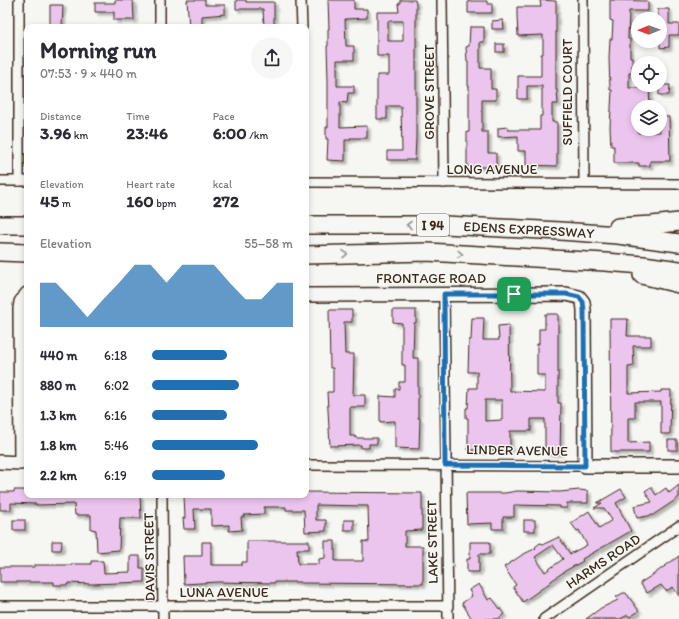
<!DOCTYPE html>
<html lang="en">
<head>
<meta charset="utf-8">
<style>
  body { margin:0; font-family:Itim,sans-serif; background:#f7f7f7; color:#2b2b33; height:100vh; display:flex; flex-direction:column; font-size:15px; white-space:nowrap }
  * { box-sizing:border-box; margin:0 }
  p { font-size:13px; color:#7c7c81 }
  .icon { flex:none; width:22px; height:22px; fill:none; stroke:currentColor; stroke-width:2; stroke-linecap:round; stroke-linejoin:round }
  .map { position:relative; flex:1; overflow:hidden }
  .side { position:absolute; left:24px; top:24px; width:285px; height:474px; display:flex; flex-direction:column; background:#fff; border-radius:8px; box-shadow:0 2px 6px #0003 }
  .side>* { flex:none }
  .needle { width:26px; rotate:269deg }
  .fabs { position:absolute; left:631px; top:12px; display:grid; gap:8px }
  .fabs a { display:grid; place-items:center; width:36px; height:36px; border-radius:50%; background:#fff; box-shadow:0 2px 6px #0003; font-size:20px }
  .pin { position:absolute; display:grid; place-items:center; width:34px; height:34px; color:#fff; margin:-17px; border-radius:8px; box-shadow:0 2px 6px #0006 }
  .round { display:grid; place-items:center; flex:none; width:42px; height:42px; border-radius:21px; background:#f7f7f7 }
  .head { display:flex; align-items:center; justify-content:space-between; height:68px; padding:0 16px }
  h1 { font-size:22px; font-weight:700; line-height:30px }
  .figures { display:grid; grid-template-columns:repeat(3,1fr); gap:6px; height:68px; padding:4px 16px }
  .figures div { display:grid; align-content:center }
  .figures b { font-size:17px; font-weight:700 }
  .figures small { font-size:11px; font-weight:400 }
  .figures p { font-size:11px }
  .chart { height:112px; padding:8px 16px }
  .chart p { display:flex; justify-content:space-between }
  .chart svg { width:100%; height:72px; margin-top:4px; fill:#1f6fb2; opacity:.7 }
  ul { padding:0 16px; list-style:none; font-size:13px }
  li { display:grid; grid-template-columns:64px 48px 1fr; align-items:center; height:30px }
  li i { height:10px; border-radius:5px; background:#1f6fb2 }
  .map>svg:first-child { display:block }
  .building { fill:#ecc5ee; stroke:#3b2a1e; fill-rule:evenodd; filter:url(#shadow) }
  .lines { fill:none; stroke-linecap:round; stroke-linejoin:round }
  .street-casing { stroke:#3b2a1e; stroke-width:12 }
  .secondary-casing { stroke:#3b2a1e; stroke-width:16 }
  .highway-casing { stroke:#3b2a1e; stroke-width:20 }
  .street { stroke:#f6f6f2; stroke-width:9 }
  .secondary { stroke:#f6f6f2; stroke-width:13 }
  .highway { stroke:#f6f6f2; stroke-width:17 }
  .oneway { stroke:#989088 }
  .route-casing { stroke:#fff; stroke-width:8 }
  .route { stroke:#1f6fb2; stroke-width:5 }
  .labels { text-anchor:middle; stroke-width:3; stroke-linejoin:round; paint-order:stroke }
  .shield { fill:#f6f6f2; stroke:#73675e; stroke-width:1 }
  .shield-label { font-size:13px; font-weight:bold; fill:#3b2a1e }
  .street-label { font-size:14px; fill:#3b2a1e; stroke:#f6f6f2 }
</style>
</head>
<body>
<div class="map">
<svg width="679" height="619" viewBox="0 0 679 619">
  <defs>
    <filter id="shadow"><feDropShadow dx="3" dy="3" stdDeviation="1" flood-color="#0004"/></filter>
  </defs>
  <rect width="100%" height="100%" fill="#f6f6f2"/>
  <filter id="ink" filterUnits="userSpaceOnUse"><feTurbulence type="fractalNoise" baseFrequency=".025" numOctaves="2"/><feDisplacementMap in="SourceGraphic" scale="8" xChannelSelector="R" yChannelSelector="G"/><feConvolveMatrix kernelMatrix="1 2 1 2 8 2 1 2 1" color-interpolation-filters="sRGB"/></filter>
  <g filter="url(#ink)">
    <!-- building -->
    <g class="building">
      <path d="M115 0H133L134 20H114V12H95V3H115Z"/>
      <path d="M187 0H205V5H225V14L202 16V27H189Z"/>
      <path d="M236 0H246V2H274V27H264L263 9H236Z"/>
      <path d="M328 0H354V9H367V18L345 19 346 46H354V60H337V86H354V93H348L347 103 340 102V127L367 126V138H350V140H345V161L327 160 328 139H326V127H328V80L327 46H328V29H329Z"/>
      <path d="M400 0H415L416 4V137L415 160H387V151H402L401 106H387V119H377V75H389V56H377V12H399L398 4H400ZM388 21H403V41H388Z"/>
      <path d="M540 0 556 1V90H557L558 104H552V122H557V166L526 165V151H518V136L498 137V128L508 127V130H540V116H542V86H527V99H518V76H541V54H543V35L518 36 517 16V7H541Z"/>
      <path d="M610 0 648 1V11H629L628 39H630V57H632V73H629V88H649L650 107H638V133L660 132V116L669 117 670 161H650V166H639V163H614V146H611L610 127 612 90H610L609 58 610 39H612L613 21 610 20Z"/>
      <path d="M468 1H487V4H492V13H468Z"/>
      <path d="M50 5H63L62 27H50Z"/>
      <path d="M658 9H669V24H679V35H669V47L660 48V19H658Z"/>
      <path d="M503 20 504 29H492V21Z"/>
      <path d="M470 27H484V42H480V68H491V89H496V100H482V132H488V153H496V167H467V132H469V86H468V61H467L466 47 469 46Z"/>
      <rect x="496" y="44" width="8" height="8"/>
      <path d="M659 85H670L669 95H659Z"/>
      <path d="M329 310H352V322H344L345 354H354L353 395H365V407H350V436H355L356 438H377V444H369V448H361V445L330 446 327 392H333V368H330Z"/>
      <path d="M393 310H416V323H414L413 358H418V418H420L419 449 395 448V421L380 422V396L395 397V389H399V382H405V365H402V323L393 322Z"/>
      <path d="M545 314H558V403H561L560 453H545V419H531V431H510V450H468V418H466V408H468L469 388H477V372H468L469 340H471L472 318H484L483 340H499L498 326 509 325 510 391 545 392V375H537V344H539V329H545ZM485 400H502V420L485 421Z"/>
      <path d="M610 319H628L627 336H651V346H633L634 366 628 367V393L661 392V390H671L670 434H661V402H635V418H628V443L649 442V452H611Z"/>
      <rect x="668" y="440" width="9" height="10"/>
      <path d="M679 485V497L674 501 653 515 637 518 634 506 652 502 645 491 651 487 656 495 666 488 669 493Z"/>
      <path d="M621 489 626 497 616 503 631 531 582 559 583 561 565 571 551 581V582L523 602 513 587 516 585 504 567 522 555 536 548 535 547 540 543 544 544 559 537 570 554 587 545 579 530 577 531 571 523 589 511 599 528 612 520 604 508H594L602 503H597ZM553 545 563 559 545 572 535 557Z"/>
      <path d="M14 490H25V492H27V495H140L141 518H120L119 550 97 552 96 530 91 529V515H75L74 504 36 505V504L11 503V510H0V492H14Z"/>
      <path d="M579 490 588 491V503H567V508H560V506L514 505V517H503V529H492V523L467 524 466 493H505L517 491 560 492Z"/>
      <path d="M306 492 422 493V530L405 531V546H423V584L300 583V582H274V583L217 582 184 584 183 556H202V542H211V565H242V562H247V541H309V549H297L298 564H319V559L325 558V541H335V561H363V541L369 542 368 506 316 505V520H326V531L305 532 304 510H286V507H264V514L244 515V517H241L242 530 229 531V525L211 526V509H194L195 529H184L183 518H185L184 495H306Z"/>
      <rect x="13" y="520" width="12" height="10"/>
      <rect x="344" y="520" width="10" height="10"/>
      <rect x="524" y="520" width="11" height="11"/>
      <path d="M52 541H62L61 550H52Z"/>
      <path d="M470 542H490V554H479V572H467V559H470Z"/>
      <path d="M130 556H140V568H144V582L92 584 68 583V585H54V582H0V567H34V565H72V564H91V561H103L104 573 130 572Z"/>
      <path d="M679 556V596L673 587 666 591 661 585 647 593 640 583 654 574Z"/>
      <path d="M479 584 488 600 492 598 504 614 498 619H472L462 603 472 596 469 590Z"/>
      <path d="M623 593H626L639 611 630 617 628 615 620 619H586L601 608 618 600 616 597Z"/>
    </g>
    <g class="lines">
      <!-- street casing -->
      <g class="street-casing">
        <g id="street">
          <path d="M19 0V181"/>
          <path d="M160 0V27"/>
          <path d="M301 0 302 27"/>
          <path d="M442 0 444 183"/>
          <path d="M583 0 584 183"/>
          <path d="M0 181H27"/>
          <path d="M306 182 679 184"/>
          <path d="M444 294 448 619"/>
          <path d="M306 465 585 466"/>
          <path d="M162 495 163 619"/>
          <path d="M0 606H447"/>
          <path d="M544 619 679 526"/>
        </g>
      </g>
      <!-- secondary casing -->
      <g class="secondary-casing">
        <g id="secondary">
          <path d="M306 295 566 294 579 297 583 302 584 310 585 466H679"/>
          <path d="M0 462 21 463 20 309 21 302 27 294"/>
        </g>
      </g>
      <!-- highway casing -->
      <g class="highway-casing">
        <g id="highway">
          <path d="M0 225H27"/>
          <path id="s1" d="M306 225H445L560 231 618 235 679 243"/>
          <path d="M618 227 652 225 679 222"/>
          <path d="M0 252 27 253"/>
          <path d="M306 255 427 252 605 262 643 265 679 270"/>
          <path d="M642 275 679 284"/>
        </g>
      </g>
      <!-- street -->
      <use href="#street" class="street"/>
      <!-- secondary -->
      <use href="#secondary" class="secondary"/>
      <!-- highway -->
      <use href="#highway" class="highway"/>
    </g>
    <!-- one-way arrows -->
    <defs><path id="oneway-chevron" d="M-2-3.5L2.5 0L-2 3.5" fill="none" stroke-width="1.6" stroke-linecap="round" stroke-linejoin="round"/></defs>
    <g class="oneway">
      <use href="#oneway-chevron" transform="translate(409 225) rotate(180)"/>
      <use href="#oneway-chevron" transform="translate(345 254) rotate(-1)"/>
      <use href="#oneway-chevron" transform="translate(460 254) rotate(3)"/>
    </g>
  </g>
  <g class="lines" filter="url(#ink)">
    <!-- route casing -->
    <g class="route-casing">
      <path id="route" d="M444 294H566L579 297 583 302 584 310 585 466 445 465Z"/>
    </g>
    <!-- route -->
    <use href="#route" class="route"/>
  </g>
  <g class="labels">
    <!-- shield labels -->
    <rect class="shield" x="417" y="214" width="32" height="22" rx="3"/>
    <g class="shield-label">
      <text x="433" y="230">I 94</text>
    </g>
    <!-- street labels -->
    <g class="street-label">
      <text transform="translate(429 92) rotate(-90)" y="5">GROVE STREET</text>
      <text transform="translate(567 92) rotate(-90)" y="5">SUFFIELD COURT</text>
      <text x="492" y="174">LONG AVENUE</text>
      <text dy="5" stroke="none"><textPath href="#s1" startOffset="223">EDENS EXPRESSWAY</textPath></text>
      <text x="431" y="283">FRONTAGE ROAD</text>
      <text transform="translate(517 450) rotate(1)" y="5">LINDER AVENUE</text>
      <text transform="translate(432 542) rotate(-91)" y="5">LAKE STREET</text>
      <text transform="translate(149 557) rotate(-91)" y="5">DAVIS STREET</text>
      <text transform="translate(603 561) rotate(-34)" y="5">HARMS ROAD</text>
      <text x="224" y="597">LUNA AVENUE</text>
    </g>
  </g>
</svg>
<div class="fabs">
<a><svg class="needle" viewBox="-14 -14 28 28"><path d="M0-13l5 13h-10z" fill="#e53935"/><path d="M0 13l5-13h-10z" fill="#7c7c81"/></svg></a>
<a><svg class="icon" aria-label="locate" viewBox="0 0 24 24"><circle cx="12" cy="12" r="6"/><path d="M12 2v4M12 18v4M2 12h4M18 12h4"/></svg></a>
<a><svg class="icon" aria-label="layers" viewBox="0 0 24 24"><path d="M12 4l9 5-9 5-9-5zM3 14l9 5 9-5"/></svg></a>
</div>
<div class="pin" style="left:514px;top:294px;background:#1e9e55"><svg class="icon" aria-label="arrive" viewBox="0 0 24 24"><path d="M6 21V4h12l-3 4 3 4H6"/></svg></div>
<section class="side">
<div class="head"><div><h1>Morning run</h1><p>07:53 · 9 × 440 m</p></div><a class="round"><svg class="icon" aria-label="share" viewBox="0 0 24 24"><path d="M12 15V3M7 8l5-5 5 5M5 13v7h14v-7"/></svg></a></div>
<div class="figures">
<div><p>Distance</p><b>3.96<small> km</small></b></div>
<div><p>Time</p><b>23:46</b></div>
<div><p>Pace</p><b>6:00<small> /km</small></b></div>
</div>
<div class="figures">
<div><p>Elevation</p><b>45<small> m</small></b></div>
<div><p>Heart rate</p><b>160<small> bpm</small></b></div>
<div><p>kcal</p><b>272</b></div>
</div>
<div class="chart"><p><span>Elevation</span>55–58 m</p>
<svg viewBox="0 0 160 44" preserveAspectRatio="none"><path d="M0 44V17L10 17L20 27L30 38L40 27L50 17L60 6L70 6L80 17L90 6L100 6L110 6L120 17L130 27L140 27L150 17L160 17V44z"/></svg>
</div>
<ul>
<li><b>440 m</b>6:18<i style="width:53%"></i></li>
<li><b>880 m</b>6:02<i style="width:62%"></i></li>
<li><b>1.3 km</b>6:16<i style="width:53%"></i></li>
<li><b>1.8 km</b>5:46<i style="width:75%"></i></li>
<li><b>2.2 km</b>6:19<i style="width:52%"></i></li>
</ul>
</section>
</div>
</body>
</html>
